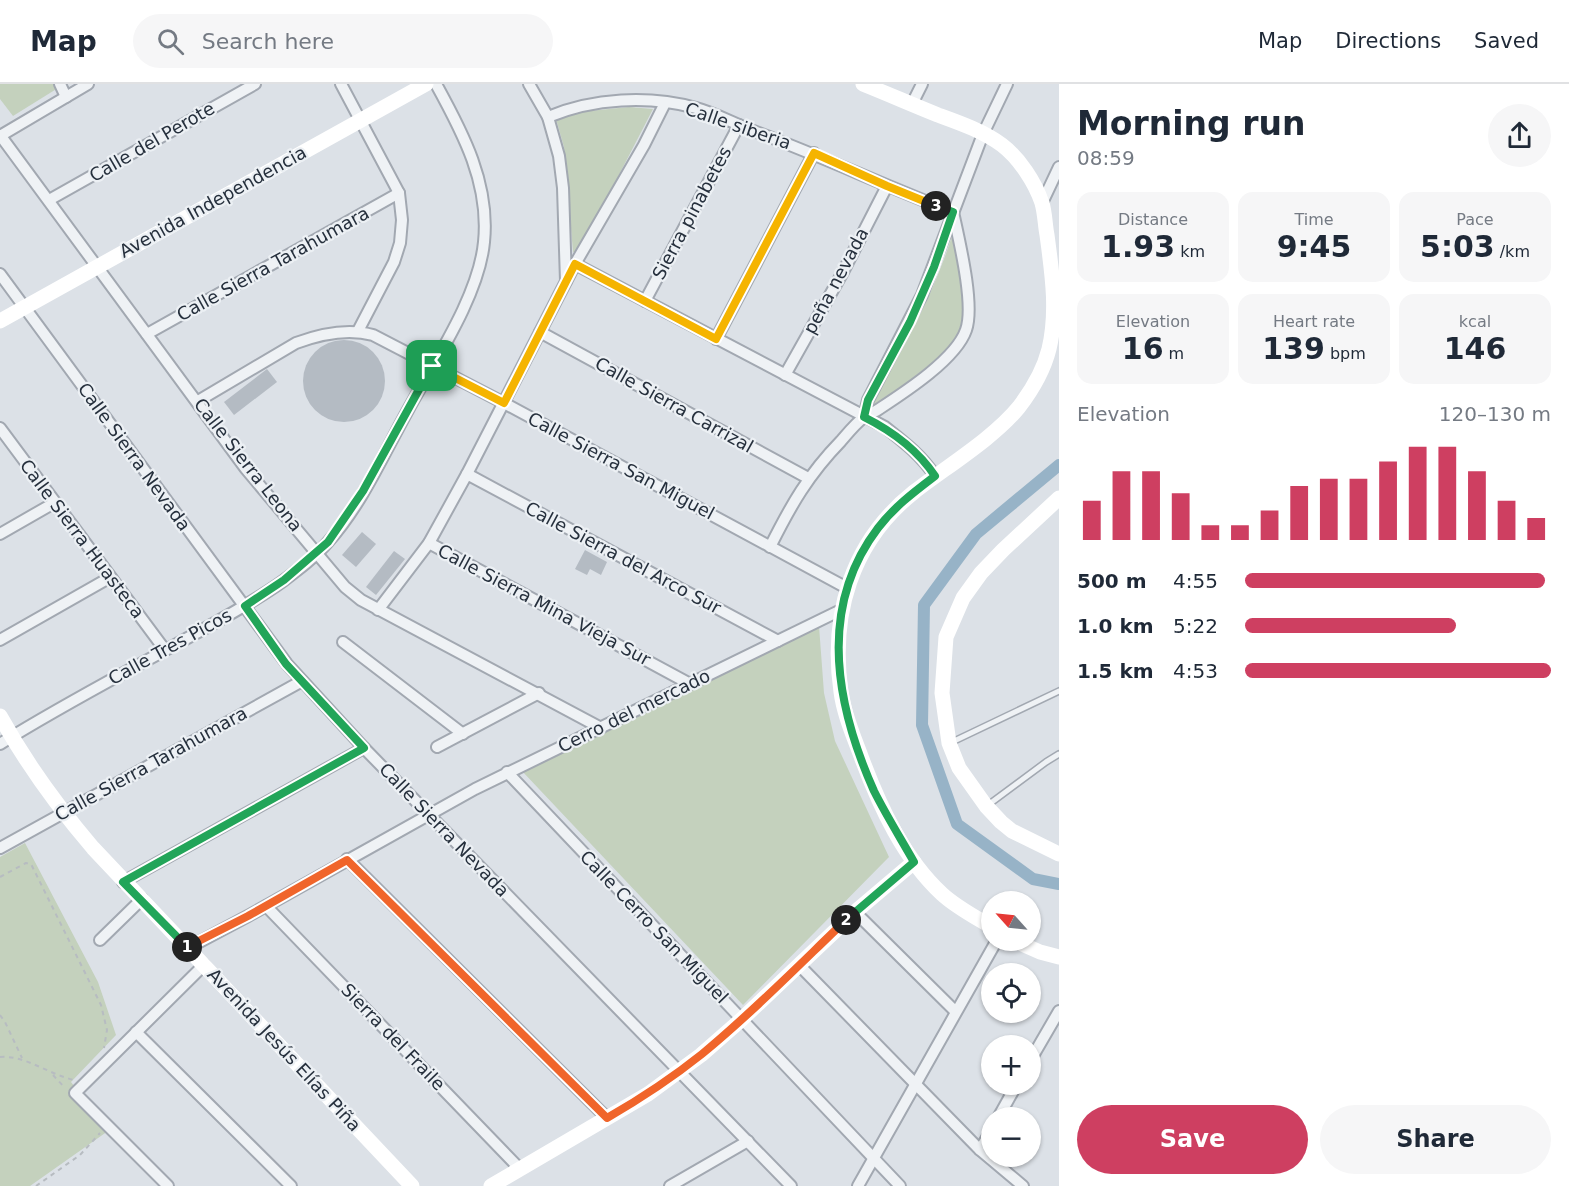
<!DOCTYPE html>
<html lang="en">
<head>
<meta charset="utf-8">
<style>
  body { margin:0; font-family:"DejaVu Sans",sans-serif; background:#f6f6f7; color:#1f2937; height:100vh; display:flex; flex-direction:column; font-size:22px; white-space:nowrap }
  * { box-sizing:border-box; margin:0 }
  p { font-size:20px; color:#747a83 }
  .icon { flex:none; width:33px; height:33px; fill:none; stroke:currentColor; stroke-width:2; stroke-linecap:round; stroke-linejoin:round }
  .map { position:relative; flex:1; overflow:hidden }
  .panel { display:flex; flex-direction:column; background:#fff; width:510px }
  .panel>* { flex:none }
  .needle { width:39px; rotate:297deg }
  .controls { position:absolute; left:981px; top:807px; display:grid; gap:12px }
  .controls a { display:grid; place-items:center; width:60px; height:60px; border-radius:50%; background:#fff; box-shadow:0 2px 4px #0004; font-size:30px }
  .pin { position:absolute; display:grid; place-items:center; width:51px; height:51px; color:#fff; margin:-26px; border-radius:12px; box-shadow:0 3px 9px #0006 }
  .km { position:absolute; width:30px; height:30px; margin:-15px; border-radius:50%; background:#222; color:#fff; font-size:16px; line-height:30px; text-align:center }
  .round { display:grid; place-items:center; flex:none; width:63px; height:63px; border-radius:32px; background:#f6f6f7 }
  .overview { display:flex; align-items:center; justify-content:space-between; height:102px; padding:0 18px }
  h1 { font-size:33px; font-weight:600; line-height:45px }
  .figures { display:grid; grid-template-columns:repeat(3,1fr); gap:9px; height:102px; padding:6px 18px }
  .figures div { display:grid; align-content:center; border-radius:15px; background:#f6f6f7; text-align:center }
  .figures b { font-size:30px; font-weight:600 }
  .figures small { font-size:16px; font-weight:400 }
  .figures p { font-size:16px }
  .chart { height:168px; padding:12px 18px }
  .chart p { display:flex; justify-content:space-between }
  .chart svg { width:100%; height:108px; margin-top:6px; stroke:#ce3f61; stroke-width:6 }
  .cta { display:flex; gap:12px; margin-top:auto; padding:12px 18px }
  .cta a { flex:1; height:69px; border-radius:36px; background:#ce3f61; color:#fff; font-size:24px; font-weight:600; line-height:69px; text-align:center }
  .cta a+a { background:#f6f6f7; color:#1f2937 }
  ul { padding:0 18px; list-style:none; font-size:20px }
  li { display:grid; grid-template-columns:96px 72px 1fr; align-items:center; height:45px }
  li i { height:15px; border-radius:8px; background:#ce3f61 }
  header { display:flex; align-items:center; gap:36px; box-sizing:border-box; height:84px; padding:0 30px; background:#fff; border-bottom:2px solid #e0e1e3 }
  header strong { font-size:28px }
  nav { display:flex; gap:33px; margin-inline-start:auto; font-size:21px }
  .search { width:420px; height:54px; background:#f6f6f7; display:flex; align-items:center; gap:15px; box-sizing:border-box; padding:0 21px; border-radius:33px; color:#747a83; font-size:22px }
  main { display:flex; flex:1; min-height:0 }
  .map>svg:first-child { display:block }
  .green { fill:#c4d1bd }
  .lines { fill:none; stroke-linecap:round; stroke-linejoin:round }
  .canal { stroke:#97b3c7; stroke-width:12 }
  .building { fill:#b4bbc3 }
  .lane-casing { stroke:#a2a8b1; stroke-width:8 }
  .street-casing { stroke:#a2a8b1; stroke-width:14 }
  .path { stroke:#b7bcc1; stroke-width:2; stroke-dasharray:4.5 4.5; stroke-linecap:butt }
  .lane { stroke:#eff2f5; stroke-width:5 }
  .street { stroke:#eff2f5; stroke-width:10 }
  .secondary { stroke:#fff; stroke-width:15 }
  .split-1-casing { stroke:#fff; stroke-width:12 }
  .split-2-casing { stroke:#fff; stroke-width:12 }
  .split-3-casing { stroke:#fff; stroke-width:12 }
  .split-4-casing { stroke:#fff; stroke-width:12 }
  .split-1 { stroke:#22a559; stroke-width:8 }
  .split-2 { stroke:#f0652b; stroke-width:8 }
  .split-3 { stroke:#22a559; stroke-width:8 }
  .split-4 { stroke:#f5b400; stroke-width:8 }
  .labels { text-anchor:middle; stroke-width:4.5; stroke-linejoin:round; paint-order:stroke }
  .street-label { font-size:18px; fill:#26303d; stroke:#ecf0f4 }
</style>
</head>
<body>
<header>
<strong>Map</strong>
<div class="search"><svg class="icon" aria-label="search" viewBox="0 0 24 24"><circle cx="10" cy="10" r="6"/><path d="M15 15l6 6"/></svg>Search here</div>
<nav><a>Map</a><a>Directions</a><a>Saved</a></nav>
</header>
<main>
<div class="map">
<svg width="1059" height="1102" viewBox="0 0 1059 1102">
  <rect width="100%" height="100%" fill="#dce1e7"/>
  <!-- green -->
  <g class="green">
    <path d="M0 0H56L58 4 13 32 0 15Z"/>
    <path d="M629 23 653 25 578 170 573 168 564 63 556 35 579 28Z"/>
    <path d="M952 152H956C959 175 970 223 962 245 958 254 950 264 942 271L877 322 872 319C903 265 933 212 952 152Z"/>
    <path d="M819 542 824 609 835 657 889 773 743 921 522 687Z"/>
    <path d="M25 759 98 898 116 951 71 998 108 1047 30 1102H0V773Z"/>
  </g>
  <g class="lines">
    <!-- canal -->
    <path class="canal" d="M1059 381 976 450 924 521 922 641 957 740 1033 795 1059 800"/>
  </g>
  <!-- building -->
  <g class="building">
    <circle cx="344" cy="297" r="41"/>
    <path d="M267 285 277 298 234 331 224 318Z"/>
    <path d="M362 448 376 460 356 483 342 471Z"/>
    <path d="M585 466 607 478 601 491 590 485 587 491 575 485Z"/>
    <path d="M394 467 405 475 376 511 366 503Z"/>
  </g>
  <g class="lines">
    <!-- lane casing -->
    <g class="lane-casing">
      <g id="lane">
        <path d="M950 659 1059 607"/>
        <path d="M988 721 1046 678 1059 670"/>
      </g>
    </g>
    <!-- street casing -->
    <g class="street-casing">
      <g id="street">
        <path d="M60 0 66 13"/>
        <path d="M341 0 399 109 402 136 400 159 394 178 358 247"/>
        <path d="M529 0 548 33 559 72 563 104 566 197"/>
        <path d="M912 20 922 0"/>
        <path d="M548 33C593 14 649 11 696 24 715 29 733 39 751 46 819 71 885 102 953 128"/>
        <path d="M0 51 246 385 345 503 361 516 601 644"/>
        <path d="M0 52 88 0"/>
        <path d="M49 116 255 0"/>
        <path d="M1042 119 1059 83"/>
        <path d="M575 180 885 343C904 358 922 372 935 392"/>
        <path d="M0 190 287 580 364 664 791 1102"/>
        <path d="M645 217 739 41"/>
        <path d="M540 248 808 394"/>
        <path d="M147 250 399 109"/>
        <path d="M716 255 814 69"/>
        <path d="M785 291 843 188 887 102"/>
        <path d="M198 317 296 259C320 250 348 244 373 251L504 319 847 504"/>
        <path d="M864 333 868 316 922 211 983 50 1007 0"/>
        <path d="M0 344 165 566"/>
        <path d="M467 390 778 557"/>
        <path d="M0 450 54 419"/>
        <path d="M429 459 690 600"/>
        <path d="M770 463C791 421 808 391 841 357 848 349 855 340 863 334 868 330 874 329 879 325 905 308 956 275 966 246 975 221 959 156 953 128"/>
        <path d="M378 526 429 459 467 390 575 180 644 61 665 19"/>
        <path d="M0 556 109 494"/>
        <path d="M343 558 463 650"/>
        <path d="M0 660C59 623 121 591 182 557 216 538 251 520 283 497 299 485 315 473 328 458 362 420 383 371 408 326 434 278 479 212 484 158 490 100 463 49 436 0"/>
        <path d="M437 663 539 609"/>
        <path d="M507 688 900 1102"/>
        <path d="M0 764 302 597"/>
        <path d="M347 775 607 1034"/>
        <path d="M123 798 364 664"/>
        <path d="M266 822 520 1085"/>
        <path d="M855 828 955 927"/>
        <path d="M100 856 142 815"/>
        <path d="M188 864 248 832 475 705 841 526"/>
        <path d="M799 881 980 1066 1023 1102"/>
        <path d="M136 948 291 1102"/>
        <path d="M1030 977 1059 927"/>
        <path d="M998 1034 1017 1000"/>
        <path d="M980 1066 992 1045"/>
        <path d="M168 1102 75 1009 204 881"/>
        <path d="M670 1102 748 1057"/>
        <path d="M858 1102 997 856"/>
      </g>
    </g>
    <!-- path -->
    <g class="path">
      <path d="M0 793 26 779 31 780 101 921 107 946 104 964"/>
      <path d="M0 931 5 938 22 974"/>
      <path d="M0 973C25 971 48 990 74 996"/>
      <path d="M53 991 65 1004"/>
      <path d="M36 1102 80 1071 100 1049"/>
    </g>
    <!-- lane -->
    <use href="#lane" class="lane"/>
    <!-- street -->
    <use href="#street" class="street"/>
    <!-- secondary -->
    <g class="secondary">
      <path d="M863 0C888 10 913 21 938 31 960 39 983 47 1002 61 1019 74 1035 98 1042 119 1045 129 1045 141 1047 151 1052 189 1058 227 1049 265 1044 285 1032 306 1019 323 994 354 946 383 914 408 851 458 830 531 841 608 844 631 854 653 862 675 880 723 904 775 942 810 956 823 975 833 992 843"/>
      <path d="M0 237 426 0"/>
      <path d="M1059 414 1003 466 981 489 963 514 946 553 942 609 949 659 959 684 986 722 1001 738 1012 747 1059 770"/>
      <path d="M0 632C26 679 58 723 93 764L412 1102"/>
      <path d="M1013 856 1040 868 1059 873"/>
      <path d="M491 1102 648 1010 701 971 742 935 855 828 914 778"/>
    </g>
  </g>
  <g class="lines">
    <!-- split-1 casing -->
    <g class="split-1-casing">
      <path id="split-1" d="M187 863 123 798 364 664 286 580 245 522 284 496 328 458 363 407 432 282"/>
    </g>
    <!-- split-2 casing -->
    <g class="split-2-casing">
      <path id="split-2" d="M187 863 248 832 347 776 607 1034C640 1015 672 994 702 970 753 928 799 881 846 836"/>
    </g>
    <!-- split-3 casing -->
    <g class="split-3-casing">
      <path id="split-3" d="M846 836 914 778C901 755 886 731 874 707 836 622 817 524 878 444 894 423 914 408 935 392 917 365 892 347 864 333L868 316 910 238 934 183 953 128 936 122"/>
    </g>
    <!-- split-4 casing -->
    <g class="split-4-casing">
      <path id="split-4" d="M432 282 504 319 575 180 716 255 814 69 887 102 936 122"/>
    </g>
    <!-- split-1 -->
    <use href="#split-1" class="split-1"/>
    <!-- split-2 -->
    <use href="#split-2" class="split-2"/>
    <!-- split-3 -->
    <use href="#split-3" class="split-3"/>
    <!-- split-4 -->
    <use href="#split-4" class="split-4"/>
  </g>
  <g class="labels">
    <!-- street labels -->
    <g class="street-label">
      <text transform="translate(738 42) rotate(19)" y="6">Calle siberia</text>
      <text transform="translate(152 58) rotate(-30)" y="6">Calle del Perote</text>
      <text transform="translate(213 118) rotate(-29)" y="6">Avenida Independencia</text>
      <text transform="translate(692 129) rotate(-62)" y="6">Sierra pinabetes</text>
      <text transform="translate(273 180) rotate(-29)" y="6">Calle Sierra Tarahumara</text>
      <text transform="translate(836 197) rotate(-62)" y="6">peña nevada</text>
      <text transform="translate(674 321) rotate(29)" y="6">Calle Sierra Carrizal</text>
      <text transform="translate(134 373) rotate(54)" y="6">Calle Sierra Nevada</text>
      <text transform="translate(248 381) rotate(52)" y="6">Calle Sierra Leona</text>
      <text transform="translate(621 382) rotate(28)" y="6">Calle Sierra San Miguel</text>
      <text transform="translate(82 455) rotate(53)" y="6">Calle Sierra Huasteca</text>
      <text transform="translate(623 474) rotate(28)" y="6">Calle Sierra del Arco Sur</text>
      <text transform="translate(544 521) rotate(28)" y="6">Calle Sierra Mina Vieja Sur</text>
      <text transform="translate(170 563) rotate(-29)" y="6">Calle Tres Picos</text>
      <text transform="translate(634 627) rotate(-26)" y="6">Cerro del mercado</text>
      <text transform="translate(151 680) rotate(-29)" y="6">Calle Sierra Tarahumara</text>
      <text transform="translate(444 746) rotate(46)" y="6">Calle Sierra Nevada</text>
      <text transform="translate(654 843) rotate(46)" y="6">Calle Cerro San Miguel</text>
      <text transform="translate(393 953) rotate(46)" y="6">Sierra del Fraile</text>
      <text transform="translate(284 966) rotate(47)" y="6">Avenida Jesús Elías Piña</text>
    </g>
  </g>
</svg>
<div class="controls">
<a><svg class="needle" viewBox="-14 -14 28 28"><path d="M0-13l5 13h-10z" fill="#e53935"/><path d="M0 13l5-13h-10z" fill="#747a83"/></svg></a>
<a><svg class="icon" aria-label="locate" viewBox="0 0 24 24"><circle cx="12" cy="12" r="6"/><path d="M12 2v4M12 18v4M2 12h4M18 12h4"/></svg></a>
<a>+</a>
<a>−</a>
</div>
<div class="pin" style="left:432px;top:282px;background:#1e9e55"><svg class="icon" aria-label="arrive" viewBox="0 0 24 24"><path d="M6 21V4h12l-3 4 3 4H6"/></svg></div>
<b class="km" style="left:187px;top:863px">1</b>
<b class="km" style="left:846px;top:836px">2</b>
<b class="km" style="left:936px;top:122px">3</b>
</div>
<section class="panel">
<div class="overview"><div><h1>Morning run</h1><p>08:59</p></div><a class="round"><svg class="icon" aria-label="share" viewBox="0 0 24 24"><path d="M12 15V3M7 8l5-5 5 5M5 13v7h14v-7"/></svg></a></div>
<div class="figures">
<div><p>Distance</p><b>1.93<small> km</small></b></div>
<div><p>Time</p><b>9:45</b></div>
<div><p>Pace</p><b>5:03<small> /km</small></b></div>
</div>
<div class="figures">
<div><p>Elevation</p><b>16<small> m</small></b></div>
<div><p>Heart rate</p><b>139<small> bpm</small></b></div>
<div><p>kcal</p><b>146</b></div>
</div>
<div class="chart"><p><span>Elevation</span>120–130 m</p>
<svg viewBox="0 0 160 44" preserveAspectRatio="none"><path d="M5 44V28M15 44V16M25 44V16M35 44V25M45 44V38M55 44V38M65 44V32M75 44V22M85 44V19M95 44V19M105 44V12M115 44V6M125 44V6M135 44V16M145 44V28M155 44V35"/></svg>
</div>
<ul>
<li><b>500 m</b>4:55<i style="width:98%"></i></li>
<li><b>1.0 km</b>5:22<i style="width:69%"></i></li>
<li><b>1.5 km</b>4:53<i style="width:100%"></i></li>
</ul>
<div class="cta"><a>Save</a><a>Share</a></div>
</section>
</main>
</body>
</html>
